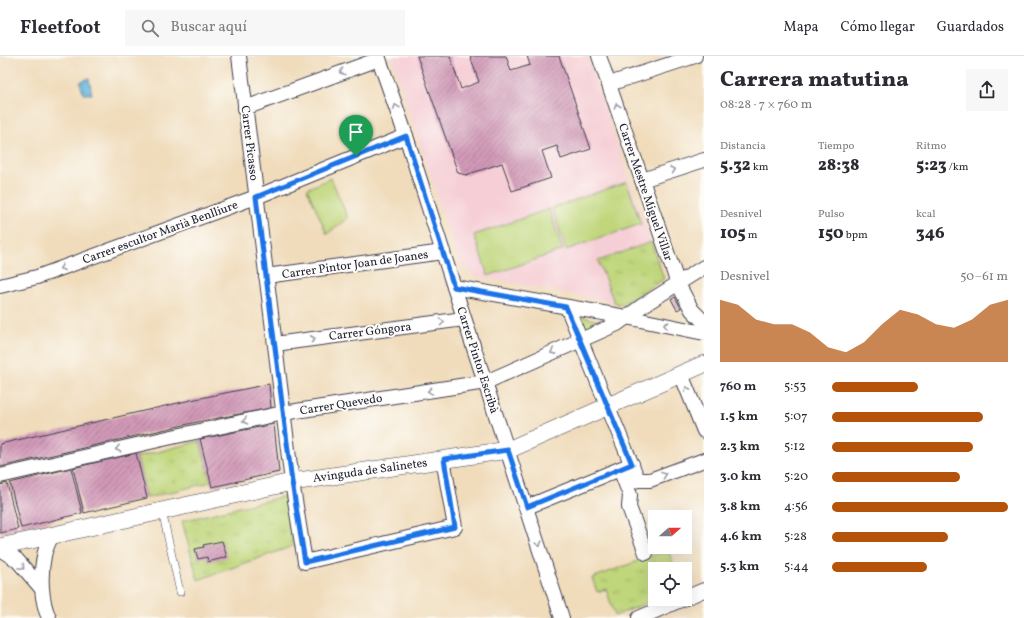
<!DOCTYPE html>
<html lang="es">
<head>
<meta charset="utf-8">
<style>
  body { margin:0; font-family:Vollkorn,serif; background:#f7f7f7; color:#2b2b33; height:100vh; display:flex; flex-direction:column; font-size:15px; white-space:nowrap }
  * { box-sizing:border-box; margin:0 }
  p { font-size:13px; color:#7c7c81 }
  .icon { flex:none; width:22px; height:22px; fill:none; stroke:currentColor; stroke-width:2; stroke-linecap:round; stroke-linejoin:round }
  .map { position:relative; flex:1; overflow:hidden }
  .side { display:flex; flex-direction:column; background:#fff; width:320px }
  .side>* { flex:none }
  .needle { width:26px; rotate:69deg }
  .fabs { position:absolute; left:648px; top:454px; display:grid; gap:8px }
  .fabs a { display:grid; place-items:center; width:44px; height:44px; border-radius:0px; background:#fff; box-shadow:0 4px 16px #0002; font-size:20px }
  .pin { position:absolute; display:grid; place-items:center; width:34px; height:34px; color:#fff; margin:-41px -17px; border-radius:50% 50% 50% 0; rotate:-45deg; box-shadow:0 0 4px #0007 }
  .pin .icon { rotate:45deg }
  .round { display:grid; place-items:center; flex:none; width:42px; height:42px; border-radius:0px; background:#f7f7f7 }
  .headline { display:flex; align-items:center; justify-content:space-between; height:68px; padding:0 16px }
  h1 { font-size:22px; font-weight:800; line-height:30px }
  .metrics { display:grid; grid-template-columns:repeat(3,1fr); gap:6px; height:68px; padding:4px 16px }
  .metrics div { display:grid; align-content:center }
  .metrics b { font-size:17px; font-weight:800 }
  .metrics small { font-size:11px; font-weight:400 }
  .metrics p { font-size:11px }
  .chart { height:112px; padding:8px 16px }
  .chart p { display:flex; justify-content:space-between }
  .chart svg { width:100%; height:72px; margin-top:4px; fill:#b45309; opacity:.7 }
  ul { padding:0 16px; list-style:none; font-size:13px }
  li { display:grid; grid-template-columns:64px 48px 1fr; align-items:center; height:30px }
  li i { height:10px; border-radius:5px; background:#b45309 }
  header { display:flex; align-items:center; gap:24px; box-sizing:border-box; height:56px; padding:0 20px; background:#fff; border-bottom:1px solid #e1e1e2 }
  header strong { font-size:19px }
  nav { display:flex; gap:22px; margin-inline-start:auto; font-size:14px }
  .search { width:280px; height:36px; background:#f7f7f7; display:flex; align-items:center; gap:10px; box-sizing:border-box; padding:0 14px; border-radius:0px; color:#7c7c81; font-size:15px }
  main { display:flex; flex:1; min-height:0 }
  .map>svg:first-child { display:block }
  .built { fill:#f6cfd6 }
  .green { fill:#bfd67a; stroke:#707c5a }
  .park { fill:url(#park-tufts); stroke:#707c5a }
  .water { fill:url(#water-waves); stroke:#3f698a }
  .building { fill:url(#building-hatch) }
  .lines { fill:none; stroke-linecap:round; stroke-linejoin:round }
  .service-casing { stroke:#413e4e; stroke-width:8 }
  .minor-casing { stroke:#413e4e; stroke-width:16 }
  .tertiary-casing { stroke:#413e4e; stroke-width:18 }
  .service { stroke:#fff; stroke-width:7 }
  .minor { stroke:#fff; stroke-width:14 }
  .tertiary { stroke:#fff; stroke-width:17 }
  .oneway { stroke:#9c9ca7 }
  .route-casing { stroke:#fff; stroke-width:8 }
  .route { stroke:#1a73e8; stroke-width:5 }
  .labels { text-anchor:middle; stroke-width:4; stroke-linejoin:round; paint-order:stroke }
  .street-label { font-size:12px; fill:#22223b; stroke:#fdfcf7 }
</style>
</head>
<body>
<header>
<strong>Fleetfoot</strong>
<div class="search"><svg class="icon" aria-label="search" viewBox="0 0 24 24"><circle cx="10" cy="10" r="6"/><path d="M15 15l6 6"/></svg>Buscar aquí</div>
<nav><a>Mapa</a><a>Cómo llegar</a><a>Guardados</a></nav>
</header>
<main>
<div class="map">
<svg width="704" height="562" viewBox="0 0 704 562">
  <defs>
    <pattern id="park-tufts" width="24" height="20" patternUnits="userSpaceOnUse"><rect width="24" height="20" fill="#bfd67a"/><path d="M3 7l-1-3M5 7V3M7 7l1-3M15 17l-1-3M17 17v-4M19 17l1-3" fill="none" stroke="#a4b76a"/></pattern>
    <pattern id="water-waves" width="16" height="10" patternUnits="userSpaceOnUse"><rect width="16" height="10" fill="#5cb0d8"/><path d="M0 5q4-4 8 0t8 0" fill="none" stroke="#4c8fb0"/></pattern>
    <pattern id="building-hatch" width="6" height="6" patternUnits="userSpaceOnUse"><rect width="6" height="6" fill="#d19ab7"/><path d="M-1 1l2-2M0 6l6-6M5 7l2-2" fill="none" stroke="#a97d96"/></pattern>
  </defs>
  <rect width="100%" height="100%" fill="#fdfcf7"/>
  <filter id="ink" filterUnits="userSpaceOnUse"><feTurbulence type="fractalNoise" baseFrequency=".025" numOctaves="2"/><feDisplacementMap in="SourceGraphic" scale="8" xChannelSelector="R" yChannelSelector="G"/><feConvolveMatrix kernelMatrix="1 2 1 2 8 2 1 2 1" color-interpolation-filters="sRGB"/></filter>
  <filter id="wash" filterUnits="userSpaceOnUse"><feTurbulence type="fractalNoise" baseFrequency=".012" numOctaves="4" result="noise"/><feDisplacementMap in="SourceGraphic" scale="16" xChannelSelector="R" yChannelSelector="G"/><feGaussianBlur stdDeviation="0.9" result="paint"/><feColorMatrix in="noise" values="0 0 0 0 0 0 0 0 0 0 0 0 0 0 0 0 0 1.4 0 .05"/><feComposite in="paint" operator="in"/></filter>
  <g filter="url(#wash)">
    <rect width="100%" height="100%" fill="#f0dcbb"/>
    <!-- built -->
    <path class="built" d="M391 0H587L651 186 599 205 614 246 485 222 474 220 464 211 457 201Z"/>
    <!-- green -->
    <g class="green">
      <path d="M331 122 348 162 327 178 307 133Z"/>
      <path d="M627 126 641 168 566 194 552 152Z"/>
      <path d="M549 153 563 194 488 220 474 179Z"/>
      <path d="M576 259 608 267 585 277Z"/>
    </g>
    <!-- park -->
    <g class="park">
      <path d="M651 186 664 223 621 249 614 246 598 205Z"/>
      <path d="M200 385 211 426 147 442 137 401Z"/>
      <path d="M285 440 293 490 198 524 182 465Z"/>
      <path d="M668 494 675 513H655L656 543 615 560 606 533 597 536 592 522Z"/>
    </g>
    <!-- water -->
    <path class="water" d="M89 22 92 38H83L80 26Z"/>
    <g id="blocks">
      <!-- building -->
      <g class="building">
        <path d="M417 0H450L461 33 479 26 470 0H506L511 15 530 9 527 0H559L591 93 561 103 557 90 542 95 551 122 512 135 502 107 466 119 458 117Z"/>
        <path d="M675 241 681 252 677 254 671 243Z"/>
        <path d="M269 328 271 352 197 366 0 411V388L191 344Z"/>
        <path d="M274 368 279 416 212 431 200 383Z"/>
        <path d="M136 397 147 442 84 457 73 412Z"/>
        <path d="M71 412 82 457 21 472 10 427Z"/>
        <path d="M7 427 18 473 0 477V429Z"/>
        <path d="M222 485 227 501 208 506 207 501 198 503 195 493 204 491 203 489Z"/>
      </g>
    </g>
  </g>
  <g filter="url(#ink)">
    <use href="#blocks" fill-opacity="0" stroke="#413e4e" stroke-width="1"/>
    <g class="lines">
      <!-- service casing -->
      <g class="service-casing">
        <path id="service" d="M162 455 180 536"/>
      </g>
      <!-- minor casing -->
      <g class="minor-casing">
        <g id="minor">
          <path d="M239 0 292 426 305 506 455 471 443 403"/>
          <path d="M378 0 406 80 454 231 562 562"/>
          <path d="M599 0 678 228 692 254 704 266"/>
          <path d="M609 28 695 0"/>
          <path d="M245 52 379 3"/>
          <path d="M642 124 704 104"/>
          <path d="M266 220 443 196"/>
          <path d="M0 230 37 221 256 141 406 80"/>
          <path d="M454 231 626 261 704 277"/>
          <path d="M567 251 638 424"/>
          <path d="M275 288 464 263"/>
          <path d="M681 318 704 375"/>
          <path d="M620 413 630 439 629 451 646 497"/>
          <path d="M0 420 172 381 283 357 486 326 617 268 642 250 704 211"/>
          <path d="M631 426 638 424H650L704 404"/>
          <path d="M527 451 632 408"/>
          <path d="M0 493 17 504 42 533"/>
          <path d="M685 542 704 534"/>
          <path d="M49 562C41 545 40 519 44 500 45 493 49 486 52 479"/>
          <path d="M639 562 683 543"/>
        </g>
      </g>
      <!-- tertiary casing -->
      <g class="tertiary-casing">
        <path id="tertiary" d="M0 491 292 426 508 394 704 308"/>
      </g>
      <!-- service -->
      <use href="#service" class="service"/>
      <!-- minor -->
      <use href="#minor" class="minor"/>
      <!-- tertiary -->
      <use href="#tertiary" class="tertiary"/>
    </g>
    <!-- one-way arrows -->
    <defs><path id="oneway-chevron" d="M-2-3.5L2.5 0L-2 3.5" fill="none" stroke-width="1.6" stroke-linecap="round" stroke-linejoin="round"/></defs>
    <g class="oneway">
      <use href="#oneway-chevron" transform="translate(342 16) rotate(160)"/>
      <use href="#oneway-chevron" transform="translate(617 50) rotate(-109)"/>
      <use href="#oneway-chevron" transform="translate(396 51) rotate(-109)"/>
      <use href="#oneway-chevron" transform="translate(673 114) rotate(-18)"/>
      <use href="#oneway-chevron" transform="translate(62 212) rotate(160)"/>
      <use href="#oneway-chevron" transform="translate(442 266) rotate(-7)"/>
      <use href="#oneway-chevron" transform="translate(666 269) rotate(-168)"/>
      <use href="#oneway-chevron" transform="translate(313 283) rotate(-7)"/>
      <use href="#oneway-chevron" transform="translate(553 296) rotate(156)"/>
      <use href="#oneway-chevron" transform="translate(687 333) rotate(-112)"/>
      <use href="#oneway-chevron" transform="translate(430 335) rotate(171)"/>
      <use href="#oneway-chevron" transform="translate(245 365) rotate(168)"/>
      <use href="#oneway-chevron" transform="translate(118 393) rotate(167)"/>
      <use href="#oneway-chevron" transform="translate(664 419) rotate(-21)"/>
      <use href="#oneway-chevron" transform="translate(539 488) rotate(72)"/>
      <use href="#oneway-chevron" transform="translate(22 511) rotate(49)"/>
    </g>
  </g>
  <g class="lines" filter="url(#ink)">
    <!-- route casing -->
    <g class="route-casing">
      <path id="route" d="M406 80 454 231 566 251 632 408 527 451 508 394 444 403 455 471 305 506 292 426 256 141Z"/>
    </g>
    <!-- route -->
    <use href="#route" class="route"/>
  </g>
  <g class="labels">
    <!-- street labels -->
    <g class="street-label">
      <text transform="translate(250 87) rotate(83)" y="4">Carrer Picasso</text>
      <text transform="translate(646 136) rotate(71)" y="4">Carrer Mestre Miguel Villar</text>
      <text transform="translate(160 176) rotate(-20)" y="4">Carrer escultor Marià Benlliure</text>
      <text transform="translate(355 208) rotate(-8)" y="4">Carrer Pintor Joan de Joanes</text>
      <text transform="translate(370 275) rotate(-7)" y="4">Carrer Góngora</text>
      <text transform="translate(478 304) rotate(72)" y="4">Carrer Pintor Escribà</text>
      <text transform="translate(341 348) rotate(-9)" y="4">Carrer Quevedo</text>
      <text transform="translate(370 414) rotate(-8)" y="4">Avinguda de Salinetes</text>
    </g>
  </g>
</svg>
<div class="fabs">
<a><svg class="needle" viewBox="-14 -14 28 28"><path d="M0-13l5 13h-10z" fill="#e53935"/><path d="M0 13l5-13h-10z" fill="#7c7c81"/></svg></a>
<a><svg class="icon" aria-label="locate" viewBox="0 0 24 24"><circle cx="12" cy="12" r="6"/><path d="M12 2v4M12 18v4M2 12h4M18 12h4"/></svg></a>
</div>
<div class="pin" style="left:356px;top:100px;background:#1e9e55"><svg class="icon" aria-label="arrive" viewBox="0 0 24 24"><path d="M6 21V4h12l-3 4 3 4H6"/></svg></div>
</div>
<section class="side">
<div class="headline"><div><h1>Carrera matutina</h1><p>08:28 · 7 × 760 m</p></div><a class="round"><svg class="icon" aria-label="share" viewBox="0 0 24 24"><path d="M12 15V3M7 8l5-5 5 5M5 13v7h14v-7"/></svg></a></div>
<div class="metrics">
<div><p>Distancia</p><b>5.32<small> km</small></b></div>
<div><p>Tiempo</p><b>28:38</b></div>
<div><p>Ritmo</p><b>5:23<small> /km</small></b></div>
</div>
<div class="metrics">
<div><p>Desnivel</p><b>105<small> m</small></b></div>
<div><p>Pulso</p><b>150<small> bpm</small></b></div>
<div><p>kcal</p><b>346</b></div>
</div>
<div class="chart"><p><span>Desnivel</span>50–61 m</p>
<svg viewBox="0 0 160 44" preserveAspectRatio="none"><path d="M0 44V6L10 9L20 18L30 21L40 21L50 26L60 35L70 38L80 32L90 21L100 12L110 15L120 21L130 23L140 18L150 9L160 6V44z"/></svg>
</div>
<ul>
<li><b>760 m</b>5:53<i style="width:49%"></i></li>
<li><b>1.5 km</b>5:07<i style="width:86%"></i></li>
<li><b>2.3 km</b>5:12<i style="width:80%"></i></li>
<li><b>3.0 km</b>5:20<i style="width:73%"></i></li>
<li><b>3.8 km</b>4:56<i style="width:100%"></i></li>
<li><b>4.6 km</b>5:28<i style="width:66%"></i></li>
<li><b>5.3 km</b>5:44<i style="width:54%"></i></li>
</ul>
</section>
</main>
</body>
</html>
